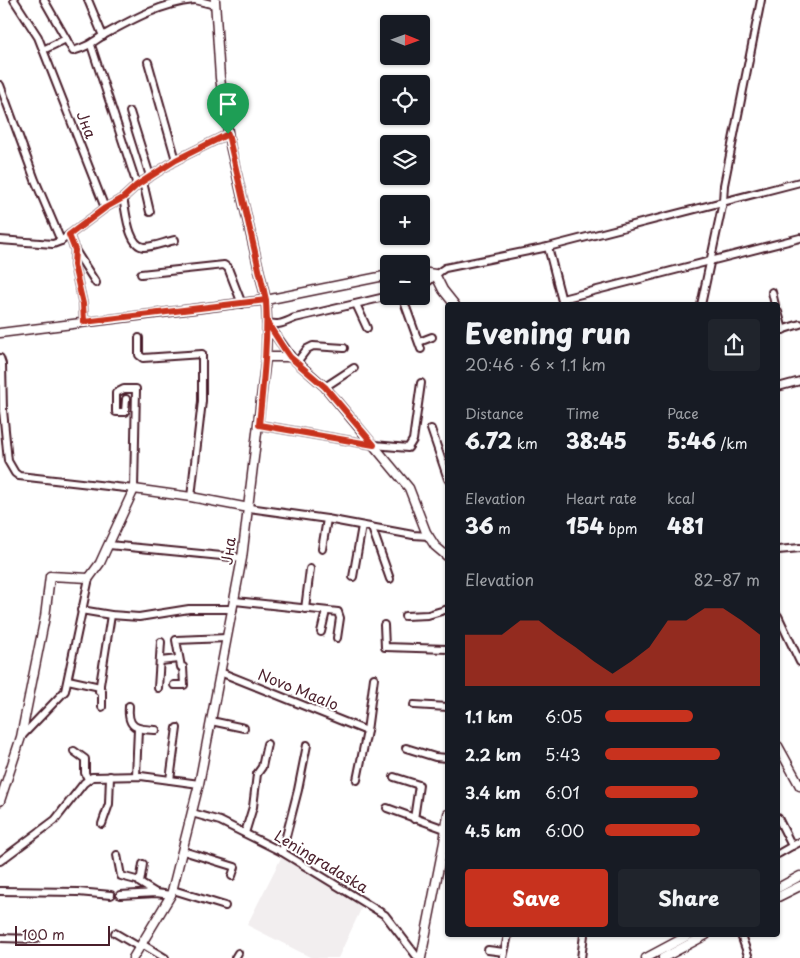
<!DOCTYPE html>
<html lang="en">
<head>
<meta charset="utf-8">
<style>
  body { margin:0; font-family:"Playpen Sans",sans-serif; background:#20242c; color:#f1f3f6; height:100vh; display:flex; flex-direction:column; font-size:19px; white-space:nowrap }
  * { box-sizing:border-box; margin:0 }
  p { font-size:16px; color:#9ea1a6 }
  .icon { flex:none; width:28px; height:28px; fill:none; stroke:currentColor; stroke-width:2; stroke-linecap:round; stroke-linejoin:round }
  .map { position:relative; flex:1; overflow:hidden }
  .side { position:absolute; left:445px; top:302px; width:335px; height:635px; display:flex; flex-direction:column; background:#171b24; border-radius:5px; box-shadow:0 1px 4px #0004 }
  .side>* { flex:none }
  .needle { width:32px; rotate:91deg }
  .tools { position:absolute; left:380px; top:15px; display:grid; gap:10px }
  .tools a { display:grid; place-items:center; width:50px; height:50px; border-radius:5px; background:#171b24; box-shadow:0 1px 4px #0004; font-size:25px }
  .scale { position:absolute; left:15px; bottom:12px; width:95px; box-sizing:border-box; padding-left:5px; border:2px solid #4a1f2b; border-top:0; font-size:14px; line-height:18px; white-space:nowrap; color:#4a1f2b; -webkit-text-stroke:4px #fff; paint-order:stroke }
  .pin { position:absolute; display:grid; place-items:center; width:42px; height:42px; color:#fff; margin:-51px -21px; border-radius:50% 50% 50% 0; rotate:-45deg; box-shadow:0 0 5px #0007 }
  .pin .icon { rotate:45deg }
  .round { display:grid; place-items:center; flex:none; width:52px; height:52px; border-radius:5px; background:#20242c }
  .head { display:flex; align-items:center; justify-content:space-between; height:85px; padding:0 20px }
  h1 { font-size:28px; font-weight:800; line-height:38px }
  .stats { display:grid; grid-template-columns:repeat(3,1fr); gap:8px; height:85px; padding:5px 20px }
  .stats div { display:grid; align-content:center }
  .stats b { font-size:21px; font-weight:800 }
  .stats small { font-size:14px; font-weight:400 }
  .stats p { font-size:14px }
  .chart { height:140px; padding:10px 20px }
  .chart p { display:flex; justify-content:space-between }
  .chart svg { width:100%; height:90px; margin-top:5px; fill:#c8321e; opacity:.7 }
  .action { display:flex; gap:10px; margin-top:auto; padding:10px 20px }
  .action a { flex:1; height:58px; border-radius:5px; background:#c8321e; color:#fff; font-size:20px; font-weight:800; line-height:58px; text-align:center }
  .action a+a { background:#20242c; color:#f1f3f6 }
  ul { padding:0 20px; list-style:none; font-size:16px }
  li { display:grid; grid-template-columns:80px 60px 1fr; align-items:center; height:38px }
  li i { height:12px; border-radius:6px; background:#c8321e }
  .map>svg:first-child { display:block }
  .built { fill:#f2eeef }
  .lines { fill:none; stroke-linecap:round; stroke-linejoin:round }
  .minor-casing { stroke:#4a1f2b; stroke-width:10 }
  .tertiary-casing { stroke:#4a1f2b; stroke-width:11 }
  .minor { stroke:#fff; stroke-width:6 }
  .tertiary { stroke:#fff; stroke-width:8 }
  .route-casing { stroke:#fff; stroke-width:10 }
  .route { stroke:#c8321e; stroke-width:6 }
  .labels { text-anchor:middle; stroke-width:4; stroke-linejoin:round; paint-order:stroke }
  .street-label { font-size:15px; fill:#4a1f2b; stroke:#fff }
</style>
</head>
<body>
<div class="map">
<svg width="800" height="958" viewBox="0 0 800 958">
  <rect width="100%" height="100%" fill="#fff"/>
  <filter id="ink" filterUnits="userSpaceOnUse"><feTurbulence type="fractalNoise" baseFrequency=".02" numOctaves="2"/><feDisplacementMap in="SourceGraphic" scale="10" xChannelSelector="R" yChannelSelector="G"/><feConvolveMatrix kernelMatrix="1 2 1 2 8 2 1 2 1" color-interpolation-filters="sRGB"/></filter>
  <g filter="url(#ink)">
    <!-- built -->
    <path class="built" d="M283 854 363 905 338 958H312L247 925Z"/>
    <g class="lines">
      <!-- minor casing -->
      <g class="minor-casing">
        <g id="minor">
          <path d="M14 0 38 37 105 208"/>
          <path d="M44 0 73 51C89 46 91 43 104 35 131 20 162 3 194 0"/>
          <path d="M88 0 103 36"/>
          <path d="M195 0 215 5"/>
          <path d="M91 45 137 185"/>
          <path d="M43 50 66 39"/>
          <path d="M148 62 176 160"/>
          <path d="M0 85 35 180 61 241"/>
          <path d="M130 112 150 176"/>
          <path d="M143 182 150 212"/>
          <path d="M123 198C126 210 128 246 144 247 154 247 165 242 175 240"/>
          <path d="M69 235 75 250 74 265 83 304 84 322"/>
          <path d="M0 240 53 244 61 241 105 208 123 198 137 185 176 160 228 134"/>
          <path d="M548 247 563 305"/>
          <path d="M75 250 96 283"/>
          <path d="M141 274 224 265 228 268 242 304"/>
          <path d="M421 286C430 282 435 274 445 268L548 247 800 182"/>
          <path d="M772 292 775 305"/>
          <path d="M402 296 421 349"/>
          <path d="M562 299 800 238"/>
          <path d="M356 304 367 328"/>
          <path d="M701 305 723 202 724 185 761 0"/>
          <path d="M778 312 783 330"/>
          <path d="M267 322C278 327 285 322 295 318L389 296"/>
          <path d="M778 331 800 324"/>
          <path d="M139 338V355L143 358 202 354V401L191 497"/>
          <path d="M419 342 432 337"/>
          <path d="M0 358 2 364 3 410 8 461 15 473 19 476 134 489 136 389H124L116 393V412H125L126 399"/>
          <path d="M297 362 307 349 313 346 344 348"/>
          <path d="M325 387 354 368"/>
          <path d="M778 387 800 381"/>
          <path d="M259 425 374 445 408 448 413 440 421 383"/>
          <path d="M431 429 448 479"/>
          <path d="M249 508 327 519 413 535 429 536"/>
          <path d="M372 528 390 579"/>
          <path d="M109 545 242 558"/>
          <path d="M322 549 327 519"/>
          <path d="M778 550 800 548"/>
          <path d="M353 577 362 526"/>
          <path d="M235 601 338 612 340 618 337 638"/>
          <path d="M305 609 310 569"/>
          <path d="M81 610 111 615 139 617 189 609H233"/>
          <path d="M405 616 428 615 448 609"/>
          <path d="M778 616 800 662"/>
          <path d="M384 625 385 647 448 649"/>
          <path d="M321 632 326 611"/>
          <path d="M160 661 179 659"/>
          <path d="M220 672 367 731"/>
          <path d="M68 680 100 687"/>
          <path d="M174 685H184L183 667H181L176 640 227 638"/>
          <path d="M158 688 161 642"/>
          <path d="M414 705 448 707"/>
          <path d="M129 706C127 729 137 729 156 730"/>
          <path d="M102 707V691H99L111 615"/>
          <path d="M211 721 244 728"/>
          <path d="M21 737 65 691 89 578"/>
          <path d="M406 748 435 757 448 758"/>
          <path d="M74 751 85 759V773L88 779"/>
          <path d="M136 776 138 729"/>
          <path d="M394 777 419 785 414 819"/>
          <path d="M170 780 177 728"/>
          <path d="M357 780 367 731 374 678"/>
          <path d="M387 808 445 829"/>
          <path d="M192 813 220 821 282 852 385 915 418 958"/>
          <path d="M778 818 792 846 778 854"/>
          <path d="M102 824 109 804 110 776"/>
          <path d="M245 833 253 807 257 774 262 767 267 744"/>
          <path d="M792 846 800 842"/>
          <path d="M183 851 235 867 232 876"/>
          <path d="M282 852 298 790 307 745"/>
          <path d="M117 855 121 876 140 881"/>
          <path d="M0 861 55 820 84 783 92 777 141 776 199 784"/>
          <path d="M143 864 140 883 156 893"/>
          <path d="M173 890 225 906"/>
          <path d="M0 891 78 892 111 895"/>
          <path d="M120 895 156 893 171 895"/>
          <path d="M115 933 139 947"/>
          <path d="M741 935 749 958"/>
          <path d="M0 938 36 939"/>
          <path d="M142 944 165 958"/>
          <path d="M488 950 504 952"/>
          <path d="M235 958 238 953"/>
          <path d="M503 958 508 935"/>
          <path d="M581 958 584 935"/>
        </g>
      </g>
      <!-- tertiary casing -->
      <g class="tertiary-casing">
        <g id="tertiary">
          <path d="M421 272 435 274 443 290 455 305"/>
          <path d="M267 323 291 357 325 387 409 488 426 532 435 546 448 557"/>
          <path d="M0 333 266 300 389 275"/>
          <path d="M266 357H291"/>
          <path d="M778 746 800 786"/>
          <path d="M0 801 21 737 45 617 50 576 89 578 100 563 105 552 134 489 191 497 249 508"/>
          <path d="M778 888 800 876"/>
          <path d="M778 897 800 886"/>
          <path d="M133 958 171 895 199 784 242 558 266 357 267 322 266 300 230 145 220 78 215 0"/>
          <path d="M421 958 444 842 448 814"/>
          <path d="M646 958 689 935"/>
          <path d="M663 958 706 935"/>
        </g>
      </g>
      <!-- minor -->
      <use href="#minor" class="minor"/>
      <!-- tertiary -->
      <use href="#tertiary" class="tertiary"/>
    </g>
  </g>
  <g class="lines" filter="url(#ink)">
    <!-- route casing -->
    <g class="route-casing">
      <path id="route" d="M228 134 266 300C268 342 263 384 259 425L374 445 325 387 290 357 283 347 267 322 266 300 84 322 83 304 74 265 75 250 69 235 105 208 123 198 137 185 176 160 228 134"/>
    </g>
    <!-- route -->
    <use href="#route" class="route"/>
  </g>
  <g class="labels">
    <!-- street labels -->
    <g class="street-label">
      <text transform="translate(86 125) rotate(69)" y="5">Јна</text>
      <text transform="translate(229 551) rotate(-82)" y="5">Јна</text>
      <text transform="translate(298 690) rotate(22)" y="5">Novo Maalo</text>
      <text transform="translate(321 862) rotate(31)" y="5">Leningradaska</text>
    </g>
  </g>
</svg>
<div class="tools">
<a><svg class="needle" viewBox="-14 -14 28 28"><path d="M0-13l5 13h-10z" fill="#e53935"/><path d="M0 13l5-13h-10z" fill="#9ea1a6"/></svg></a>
<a><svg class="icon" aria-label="locate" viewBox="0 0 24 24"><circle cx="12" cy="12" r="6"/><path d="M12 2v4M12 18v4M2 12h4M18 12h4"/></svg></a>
<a><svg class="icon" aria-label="layers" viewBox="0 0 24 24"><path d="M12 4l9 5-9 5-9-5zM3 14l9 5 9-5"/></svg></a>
<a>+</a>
<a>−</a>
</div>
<div class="scale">100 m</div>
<div class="pin" style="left:228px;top:134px;background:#1e9e55"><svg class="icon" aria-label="arrive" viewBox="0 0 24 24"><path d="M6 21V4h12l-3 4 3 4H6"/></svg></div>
<section class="side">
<div class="head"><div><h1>Evening run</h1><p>20:46 · 6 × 1.1 km</p></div><a class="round"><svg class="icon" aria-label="share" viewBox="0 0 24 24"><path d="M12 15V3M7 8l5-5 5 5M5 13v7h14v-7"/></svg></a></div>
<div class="stats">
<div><p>Distance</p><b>6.72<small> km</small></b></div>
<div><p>Time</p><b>38:45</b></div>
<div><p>Pace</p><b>5:46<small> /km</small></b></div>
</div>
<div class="stats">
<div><p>Elevation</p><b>36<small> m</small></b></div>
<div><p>Heart rate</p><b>154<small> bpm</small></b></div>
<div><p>kcal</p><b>481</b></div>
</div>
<div class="chart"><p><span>Elevation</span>82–87 m</p>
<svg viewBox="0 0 160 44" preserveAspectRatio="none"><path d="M0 44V19L10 19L20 19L30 12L40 12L50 19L60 25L70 32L80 38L90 32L100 25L110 12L120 12L130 6L140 6L150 12L160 19V44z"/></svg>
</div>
<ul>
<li><b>1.1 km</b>6:05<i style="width:57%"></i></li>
<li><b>2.2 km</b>5:43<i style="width:74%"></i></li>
<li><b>3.4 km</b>6:01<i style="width:60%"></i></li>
<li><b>4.5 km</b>6:00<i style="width:61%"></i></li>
</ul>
<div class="action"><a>Save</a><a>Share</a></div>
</section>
</div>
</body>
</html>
